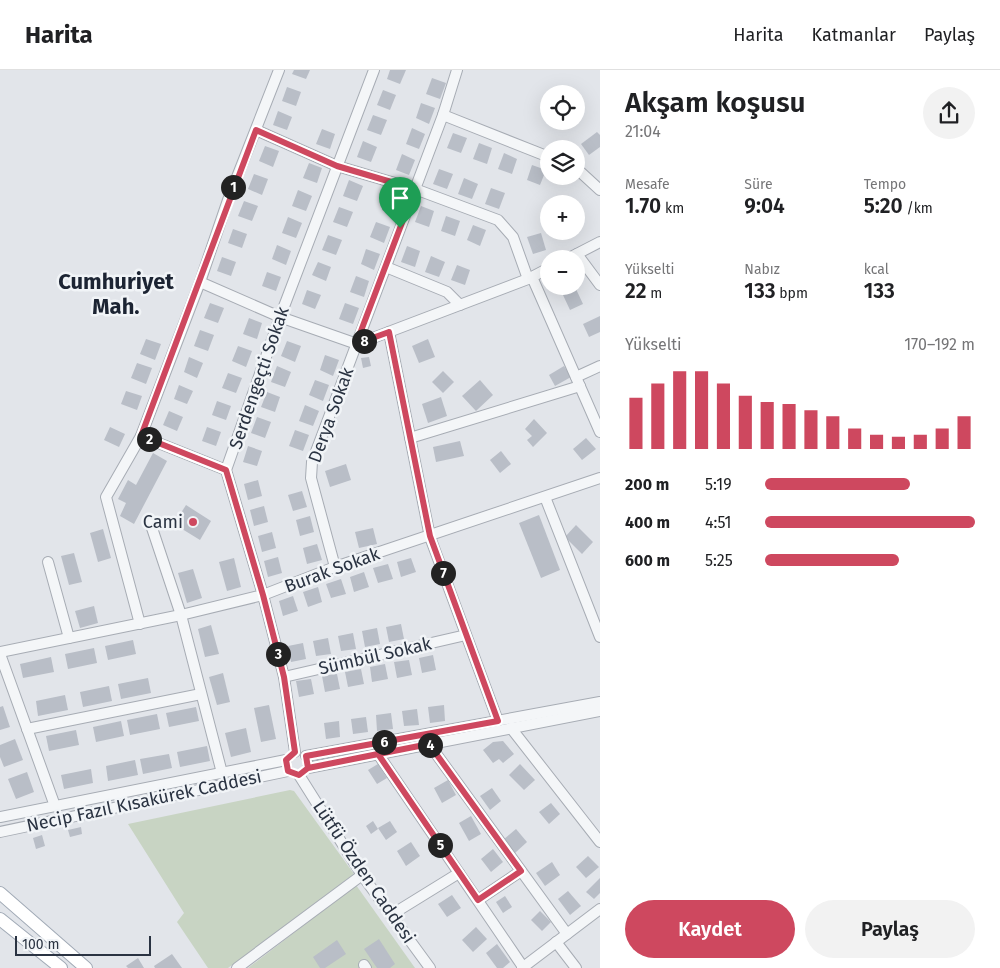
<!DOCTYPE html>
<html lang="tr">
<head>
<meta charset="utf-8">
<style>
  body { margin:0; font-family:"Fira Sans",sans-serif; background:#f2f2f2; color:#202124; height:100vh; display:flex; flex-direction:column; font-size:19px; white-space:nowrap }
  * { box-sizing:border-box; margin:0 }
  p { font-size:16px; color:#757577 }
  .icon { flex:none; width:28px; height:28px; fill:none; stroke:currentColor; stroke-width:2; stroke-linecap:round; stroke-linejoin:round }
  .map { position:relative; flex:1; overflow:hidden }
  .sheet { display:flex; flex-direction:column; background:#fff; width:400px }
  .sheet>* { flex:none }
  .tools { position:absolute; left:540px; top:15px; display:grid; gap:10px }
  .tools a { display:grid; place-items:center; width:45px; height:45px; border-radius:50%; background:#fff; box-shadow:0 5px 20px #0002; font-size:25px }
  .scale { position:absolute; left:15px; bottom:12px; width:136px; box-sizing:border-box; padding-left:5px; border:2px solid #2a3342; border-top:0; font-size:14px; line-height:18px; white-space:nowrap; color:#2a3342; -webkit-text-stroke:4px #f1f4f7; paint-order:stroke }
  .pin { position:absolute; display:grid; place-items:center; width:42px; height:42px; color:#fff; margin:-51px -21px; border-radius:50% 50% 50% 0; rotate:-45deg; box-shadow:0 0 5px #0007 }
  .pin .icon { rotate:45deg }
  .km { position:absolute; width:25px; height:25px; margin:-12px; border-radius:50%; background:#222; color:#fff; font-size:14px; line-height:25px; text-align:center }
  .round { display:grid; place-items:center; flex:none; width:52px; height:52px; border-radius:26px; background:#f2f2f2 }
  .headline { display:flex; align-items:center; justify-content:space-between; height:85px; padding:0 25px }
  h1 { font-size:28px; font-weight:600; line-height:38px }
  .stats { display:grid; grid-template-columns:repeat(3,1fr); gap:8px; height:85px; padding:5px 25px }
  .stats div { display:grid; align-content:center }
  .stats b { font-size:21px; font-weight:600 }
  .stats small { font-size:14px; font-weight:400 }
  .stats p { font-size:14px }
  .chart { height:140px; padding:10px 25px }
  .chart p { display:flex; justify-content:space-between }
  .chart svg { width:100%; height:90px; margin-top:5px; stroke:#ce485f; stroke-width:6 }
  .action { display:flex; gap:10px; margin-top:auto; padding:10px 25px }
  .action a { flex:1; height:58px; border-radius:30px; background:#ce485f; color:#fff; font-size:20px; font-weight:600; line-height:58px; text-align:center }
  .action a+a { background:#f2f2f2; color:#202124 }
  ul { padding:0 25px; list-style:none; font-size:16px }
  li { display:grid; grid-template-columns:80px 60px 1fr; align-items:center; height:38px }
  li i { height:12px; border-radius:6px; background:#ce485f }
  header { display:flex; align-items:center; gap:30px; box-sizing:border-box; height:70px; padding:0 25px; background:#fff; border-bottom:1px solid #e0e0e0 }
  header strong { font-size:24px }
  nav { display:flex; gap:28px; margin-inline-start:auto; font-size:18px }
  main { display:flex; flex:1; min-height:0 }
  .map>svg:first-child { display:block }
  .green { fill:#c8d4c3 }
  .building { fill:#b9bec7 }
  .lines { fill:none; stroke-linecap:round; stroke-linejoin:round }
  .minor-casing { stroke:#a7acb4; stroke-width:12 }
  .major-casing { stroke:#a1aab6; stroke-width:14 }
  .minor { stroke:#f4f6f8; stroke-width:10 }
  .major { stroke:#fff; stroke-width:12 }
  .route-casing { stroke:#fff; stroke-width:10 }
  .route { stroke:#ce485f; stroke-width:6 }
  .poi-dot { fill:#ce485f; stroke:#f1f4f7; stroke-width:2 }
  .labels { text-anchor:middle; stroke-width:5; stroke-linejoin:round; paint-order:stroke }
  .street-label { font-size:18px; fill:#2a3342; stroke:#f1f4f7 }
  .poi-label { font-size:18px; fill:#2a3342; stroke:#f1f4f7; text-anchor:end }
  .district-label { font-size:22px; font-weight:bold; fill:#1c2433; stroke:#f1f4f7 }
</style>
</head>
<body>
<header>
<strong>Harita</strong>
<nav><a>Harita</a><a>Katmanlar</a><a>Paylaş</a></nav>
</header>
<main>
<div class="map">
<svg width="600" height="898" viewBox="0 0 600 898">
  <rect width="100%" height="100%" fill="#e2e5ea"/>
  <!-- green -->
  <g class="green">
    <path d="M290 720 294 721 354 804 228 898H208L177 852 184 843 128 754Z"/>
    <path d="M356 815 415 898H248Z"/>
  </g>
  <!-- building -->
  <g class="building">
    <path d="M294 0H310L306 9 292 4Z"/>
    <path d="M390 0H406L400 14 387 9Z"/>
    <path d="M432 8 446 13 440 29 426 24Z"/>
    <path d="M287 17 301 22 296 36 282 31Z"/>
    <path d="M383 20 396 25 390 40 377 35Z"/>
    <path d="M421 33 435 38 429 54 416 48Z"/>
    <path d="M278 41 292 47 287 60 273 55Z"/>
    <path d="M373 45 387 50 381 65 367 60Z"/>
    <path d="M412 58 425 64 419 79 406 74Z"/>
    <path d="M322 59 335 64 330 79 316 74Z"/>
    <path d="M597 62 600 65V77L589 85 581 74Z"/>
    <path d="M453 63 467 68 461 83 447 78Z"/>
    <path d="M363 71 377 77 371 92 357 87Z"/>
    <path d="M479 73 492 78 487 94 473 89Z"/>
    <path d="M265 76 279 81 273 97 259 91Z"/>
    <path d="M504 83 517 89 512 104 498 99Z"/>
    <path d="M402 84 415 90 409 105 396 100Z"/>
    <path d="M309 93 322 98 317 113 303 108Z"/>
    <path d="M532 95 546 100 540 115 527 110Z"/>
    <path d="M439 99 453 104 447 119 433 114Z"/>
    <path d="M254 104 268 109 262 125 248 119Z"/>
    <path d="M464 108 478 114 472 129 458 124Z"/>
    <path d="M349 110 363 116 357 131 343 126Z"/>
    <path d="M491 118 505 123 499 139 485 134Z"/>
    <path d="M298 120 312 126 306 141 292 136Z"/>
    <path d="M387 124 401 129 395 145 382 140Z"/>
    <path d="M244 131 258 136 252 151 238 146Z"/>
    <path d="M421 136 434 141 429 157 415 152Z"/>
    <path d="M339 137 353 142 347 157 333 152Z"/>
    <path d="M446 146 460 151 455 166 441 161Z"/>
    <path d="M288 147 302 153 296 168 282 163Z"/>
    <path d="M376 152 390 157 384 173 370 167Z"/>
    <path d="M473 155 486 160 480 176 467 170Z"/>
    <path d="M233 159 247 164 242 178 228 173Z"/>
    <path d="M541 163 546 180 533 184 527 167Z"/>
    <path d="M328 165 342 170 336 185 322 180Z"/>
    <path d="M277 175 291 181 286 195 272 189Z"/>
    <path d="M407 176 420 181 415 197 401 192Z"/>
    <path d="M366 179 380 184 374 200 361 194Z"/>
    <path d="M431 186 445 192 439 207 425 202Z"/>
    <path d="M222 187 236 192 231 206 217 201Z"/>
    <path d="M318 192 331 197 326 211 312 205Z"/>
    <path d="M457 195 470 200 465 215 451 210Z"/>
    <path d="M267 202 281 207 276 221 262 216Z"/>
    <path d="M356 206 369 211 364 227 350 222Z"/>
    <path d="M576 219 583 234 570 240 563 225Z"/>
    <path d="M307 220 321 225 315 239 302 234Z"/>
    <path d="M210 233 224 238 218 253 204 248Z"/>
    <path d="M345 233 359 238 353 254 339 249Z"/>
    <path d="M600 246V262L589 267 583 254Z"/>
    <path d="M249 248 262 253 257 269 243 264Z"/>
    <path d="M200 260 214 265 208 281 194 276Z"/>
    <path d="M146 269 161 274 155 290 140 284Z"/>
    <path d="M428 269 435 287 419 293 412 276Z"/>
    <path d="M287 271 301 276 295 292 281 286Z"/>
    <path d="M238 276 252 281 246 297 232 291Z"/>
    <path d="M325 285 339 290 333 306 320 300Z"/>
    <path d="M189 287 203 293 197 308 184 302Z"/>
    <path d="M369 287 371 296 363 298 361 288Z"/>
    <path d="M137 293 152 298 146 314 131 308Z"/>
    <path d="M277 296 291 302 285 317 271 312Z"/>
    <path d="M564 296 571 307 555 316 549 305Z"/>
    <path d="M443 301 454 312 443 323 432 312Z"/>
    <path d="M228 303 242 308 236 323 222 318Z"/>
    <path d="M315 310 329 315 323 331 309 325Z"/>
    <path d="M480 310 493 325 476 341 462 326Z"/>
    <path d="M179 315 193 321 187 334 174 329Z"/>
    <path d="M126 321 142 326 137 340 121 334Z"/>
    <path d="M267 322 280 327 275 342 261 337Z"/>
    <path d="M441 327 447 346 428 353 422 334Z"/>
    <path d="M217 331 231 336 226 350 212 345Z"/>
    <path d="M305 335 319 341 313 356 299 351Z"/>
    <path d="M169 341 183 347 177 361 163 355Z"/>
    <path d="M257 347 271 352 265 368 251 363Z"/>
    <path d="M534 349 547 363 533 377 527 370 532 366 525 359Z"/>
    <path d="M110 357 125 364 119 377 104 370Z"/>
    <path d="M207 357 221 362 216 376 202 371Z"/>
    <path d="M295 360 309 365 303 381 289 376Z"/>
    <path d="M586 368 596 379 582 390 573 379Z"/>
    <path d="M460 371 464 386 436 392 433 377Z"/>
    <path d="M248 376 262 381 257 396 243 392Z"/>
    <path d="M501 381 511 394 500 403 490 390Z"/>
    <path d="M153 383 167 391 134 454 120 446 126 433 118 429 128 410 136 415Z"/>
    <path d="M346 394 351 410 330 417 325 401Z"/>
    <path d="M258 410 262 426 248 430 244 414Z"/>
    <path d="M302 421 307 437 293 441 288 425Z"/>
    <path d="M186 435 211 451 200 470 174 454Z"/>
    <path d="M264 436 268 452 254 456 250 440Z"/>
    <path d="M539 445 560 500 541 508 519 453Z"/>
    <path d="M310 446 314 462 300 466 296 450Z"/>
    <path d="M576 455 593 472 582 484 565 467Z"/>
    <path d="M373 458 377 474 359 478 355 462Z"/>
    <path d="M103 459 111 488 98 492 90 463Z"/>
    <path d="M272 462 276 478 262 482 258 466Z"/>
    <path d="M317 474 322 490 307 494 303 478Z"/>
    <path d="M74 483 82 512 69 515 61 486Z"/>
    <path d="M278 487 282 503 268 507 264 491Z"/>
    <path d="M234 488 241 517 227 521 219 492Z"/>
    <path d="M411 488 416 502 401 507 397 492Z"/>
    <path d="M388 494 393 509 378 513 373 498Z"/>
    <path d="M193 499 202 528 187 533 178 503Z"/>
    <path d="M364 502 369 517 354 522 350 507Z"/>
    <path d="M341 509 346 524 331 528 326 514Z"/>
    <path d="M318 517 322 532 308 537 303 522Z"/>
    <path d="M293 526 298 541 283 546 279 531Z"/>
    <path d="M94 536 98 553 80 558 75 541Z"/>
    <path d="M401 554 404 569 389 572 386 557Z"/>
    <path d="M211 555 219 584 205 587 198 559Z"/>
    <path d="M377 558 380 574 365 577 362 561Z"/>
    <path d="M353 563 356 579 341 581 338 566Z"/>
    <path d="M328 568 331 584 316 586 313 571Z"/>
    <path d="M133 570 136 584 108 590 105 576Z"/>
    <path d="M303 573 306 589 291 592 288 576Z"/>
    <path d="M94 578 97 593 68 599 65 584Z"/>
    <path d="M433 585 436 600 422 603 419 588Z"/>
    <path d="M51 587 54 602 23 608 20 594Z"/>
    <path d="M409 590 412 605 397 608 394 592Z"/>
    <path d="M385 594 388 609 372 612 370 597Z"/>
    <path d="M361 599 364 614 348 617 345 602Z"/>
    <path d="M223 603 230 632 217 635 209 607Z"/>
    <path d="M337 604 340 619 325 622 322 606Z"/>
    <path d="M148 608 151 623 121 629 118 614Z"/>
    <path d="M311 609 314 624 299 627 296 611Z"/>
    <path d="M109 616 112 631 83 637 80 622Z"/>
    <path d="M65 625 68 640 38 646 36 631Z"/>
    <path d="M269 635 276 669 261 672 254 638Z"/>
    <path d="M444 635 445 651 430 653 428 637Z"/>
    <path d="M3 636 10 657 0 660V637Z"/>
    <path d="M196 637 199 651 169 657 166 643Z"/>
    <path d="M417 639 419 655 404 656 402 641Z"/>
    <path d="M391 643 393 659 377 661 376 645Z"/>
    <path d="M157 644 160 659 130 665 127 650Z"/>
    <path d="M366 647 368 662 353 664 351 649Z"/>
    <path d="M121 651 124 666 96 672 93 657Z"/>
    <path d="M339 651 340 667 326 669 324 653Z"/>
    <path d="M246 658 251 682 231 687 225 663Z"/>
    <path d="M76 660 79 675 49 681 46 666Z"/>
    <path d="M15 669 23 690 4 697 0 687V675Z"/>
    <path d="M503 671 514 684 503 693 499 689 493 693 483 680 493 672Z"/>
    <path d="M207 676 210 691 180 697 177 682Z"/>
    <path d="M169 684 172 698 143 704 140 689Z"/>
    <path d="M135 690 138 705 108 711 106 696Z"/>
    <path d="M378 694 387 708 377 714 368 700Z"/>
    <path d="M520 694 535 710 524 720 509 705Z"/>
    <path d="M91 699 93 713 64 719 61 705Z"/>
    <path d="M27 702 34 722 16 729 8 709Z"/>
    <path d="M448 710 456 725 442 733 434 718Z"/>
    <path d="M492 718 501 731 490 740 480 726Z"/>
    <path d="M551 733 560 744 549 754 539 742Z"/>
    <path d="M471 746 481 764 469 771 459 753Z"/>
    <path d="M373 751 378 759 371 764 366 756Z"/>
    <path d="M390 751 397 762 386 770 378 758Z"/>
    <path d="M81 757 82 764 70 767 68 760Z"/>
    <path d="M516 759 527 772 515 783 503 770Z"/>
    <path d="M42 765 45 776 36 779 33 768Z"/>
    <path d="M411 772 420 786 406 796 397 781Z"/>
    <path d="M493 779 503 792 491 802 481 789Z"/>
    <path d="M588 786 599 797 586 808 576 797Z"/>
    <path d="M552 792 560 805 545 816 536 803Z"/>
    <path d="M600 808V823L594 829 586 822Z"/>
    <path d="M568 821 581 836 570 845 558 829Z"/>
    <path d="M452 825 461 838 447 847 438 834Z"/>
    <path d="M505 826 512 837 503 843 496 832Z"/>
    <path d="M540 841 551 852 542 861 531 850Z"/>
    <path d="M476 857 487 869 473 882 462 870Z"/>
    <path d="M379 869 395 894 390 898H377L364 879Z"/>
    <path d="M337 870 346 884 325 898H320L313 887Z"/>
    <path d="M497 874 510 892 503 898H497L486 883Z"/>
    <path d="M172 884 182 898H155L154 896Z"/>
    <path d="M138 888 144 898H128L126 896Z"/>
  </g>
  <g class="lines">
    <!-- minor casing -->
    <g class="minor-casing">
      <g id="minor">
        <path d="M443 45 549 87"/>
        <path d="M256 60 337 96 415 119 498 150 513 167 528 209"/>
        <path d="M576 98 600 120"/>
        <path d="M577 184 600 215"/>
        <path d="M567 189 600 172"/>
        <path d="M386 197 447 222 460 235"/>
        <path d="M532 207 600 362"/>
        <path d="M200 212 280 247 357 274 528 209 549 198"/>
        <path d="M389 262 430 467 498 651"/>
        <path d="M576 307 600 296"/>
        <path d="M141 366 226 400"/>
        <path d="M410 368 580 316"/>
        <path d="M545 427 600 567"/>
        <path d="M150 452 181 545 222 703"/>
        <path d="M48 492 69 568"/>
        <path d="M335 497 311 408 312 392 443 45 457 0"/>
        <path d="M140 554 106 427 141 366 200 212 228 130 279 0"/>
        <path d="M0 582 181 545 263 525 335 497 600 408"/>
        <path d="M0 584 55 736"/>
        <path d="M284 607 466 565"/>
        <path d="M511 658 600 772"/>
        <path d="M27 659 201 624"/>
        <path d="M429 674 567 864"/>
        <path d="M295 682 284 607 263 525 226 400 280 247 374 0"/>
        <path d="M378 684 523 897"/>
        <path d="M306 686 600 632"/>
        <path d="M308 698 600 641"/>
        <path d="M299 705 362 805 430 898"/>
        <path d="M0 747 286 690"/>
        <path d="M0 762 288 701"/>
        <path d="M478 830 521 801"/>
        <path d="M391 845 459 803"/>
        <path d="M556 872 576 898"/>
        <path d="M364 895 366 898"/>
        <path d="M237 898 362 805"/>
        <path d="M522 898 600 839"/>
      </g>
    </g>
    <!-- major casing -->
    <g class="major-casing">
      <g id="major">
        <path d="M0 823 86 898"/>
        <path d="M0 849 61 898"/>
      </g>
    </g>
    <!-- minor -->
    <use href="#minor" class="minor"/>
    <!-- major -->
    <use href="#major" class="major"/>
  </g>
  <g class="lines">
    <!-- route casing -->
    <g class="route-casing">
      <path id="route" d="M400 158 415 119 337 96 256 60 141 366 226 400 263 525 284 607 295 682 286 690 288 701 299 705 308 698 429 674 521 801 478 830 378 684 308 698 306 686 498 651 430 466 389 262 356 274 400 158"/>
    </g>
    <!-- route -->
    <use href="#route" class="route"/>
  </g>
  <!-- markers -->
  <circle class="poi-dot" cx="193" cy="452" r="5"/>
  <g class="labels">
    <!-- street labels -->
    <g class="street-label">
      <text transform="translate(259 308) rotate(-71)" y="6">Serdengeçti Sokak</text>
      <text transform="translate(331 345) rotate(-70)" y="6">Derya Sokak</text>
      <text transform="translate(332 500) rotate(-20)" y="6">Burak Sokak</text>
      <text transform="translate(375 586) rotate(-13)" y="6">Sümbül Sokak</text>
      <text transform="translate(144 731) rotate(-12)" y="6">Necip Fazıl Kısakürek Caddesi</text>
      <text transform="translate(364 802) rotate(56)" y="6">Lütfü Özden Caddesi</text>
    </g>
    <!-- poi labels -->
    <g class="poi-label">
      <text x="183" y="458">Cami</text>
    </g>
    <!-- district labels -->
    <g class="district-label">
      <text x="116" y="219">Cumhuriyet<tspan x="116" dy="25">Mah.</tspan></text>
    </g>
  </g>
</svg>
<div class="tools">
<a><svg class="icon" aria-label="locate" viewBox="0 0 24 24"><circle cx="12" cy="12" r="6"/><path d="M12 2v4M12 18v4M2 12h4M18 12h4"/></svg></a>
<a><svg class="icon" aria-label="layers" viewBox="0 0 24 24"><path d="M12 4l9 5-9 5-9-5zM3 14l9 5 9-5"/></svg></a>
<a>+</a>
<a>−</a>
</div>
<div class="scale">100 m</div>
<div class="pin" style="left:400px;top:158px;background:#1e9e55"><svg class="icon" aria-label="arrive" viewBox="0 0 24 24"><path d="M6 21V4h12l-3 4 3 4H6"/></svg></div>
<b class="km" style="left:233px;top:117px">1</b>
<b class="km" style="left:149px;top:369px">2</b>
<b class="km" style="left:278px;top:584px">3</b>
<b class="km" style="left:430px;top:675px">4</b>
<b class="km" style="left:440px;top:775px">5</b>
<b class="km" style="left:384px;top:672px">6</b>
<b class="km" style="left:443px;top:503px">7</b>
<b class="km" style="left:364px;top:271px">8</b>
</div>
<section class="sheet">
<div class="headline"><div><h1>Akşam koşusu</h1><p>21:04</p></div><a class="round"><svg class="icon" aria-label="share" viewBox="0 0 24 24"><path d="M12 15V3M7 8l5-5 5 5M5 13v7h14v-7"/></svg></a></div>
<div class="stats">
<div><p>Mesafe</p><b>1.70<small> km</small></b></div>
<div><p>Süre</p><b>9:04</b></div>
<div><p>Tempo</p><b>5:20<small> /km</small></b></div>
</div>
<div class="stats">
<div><p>Yükselti</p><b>22<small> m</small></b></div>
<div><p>Nabız</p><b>133<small> bpm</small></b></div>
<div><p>kcal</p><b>133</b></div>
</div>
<div class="chart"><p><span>Yükselti</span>170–192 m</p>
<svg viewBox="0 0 160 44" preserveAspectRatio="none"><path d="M5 44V19M15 44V12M25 44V6M35 44V6M45 44V12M55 44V18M65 44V21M75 44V22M85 44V25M95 44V28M105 44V34M115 44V37M125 44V38M135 44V37M145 44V34M155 44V28"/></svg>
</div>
<ul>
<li><b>200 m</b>5:19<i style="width:69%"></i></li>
<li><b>400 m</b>4:51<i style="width:100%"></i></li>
<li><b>600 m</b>5:25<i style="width:64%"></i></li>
</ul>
<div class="action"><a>Kaydet</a><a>Paylaş</a></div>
</section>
</main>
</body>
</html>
